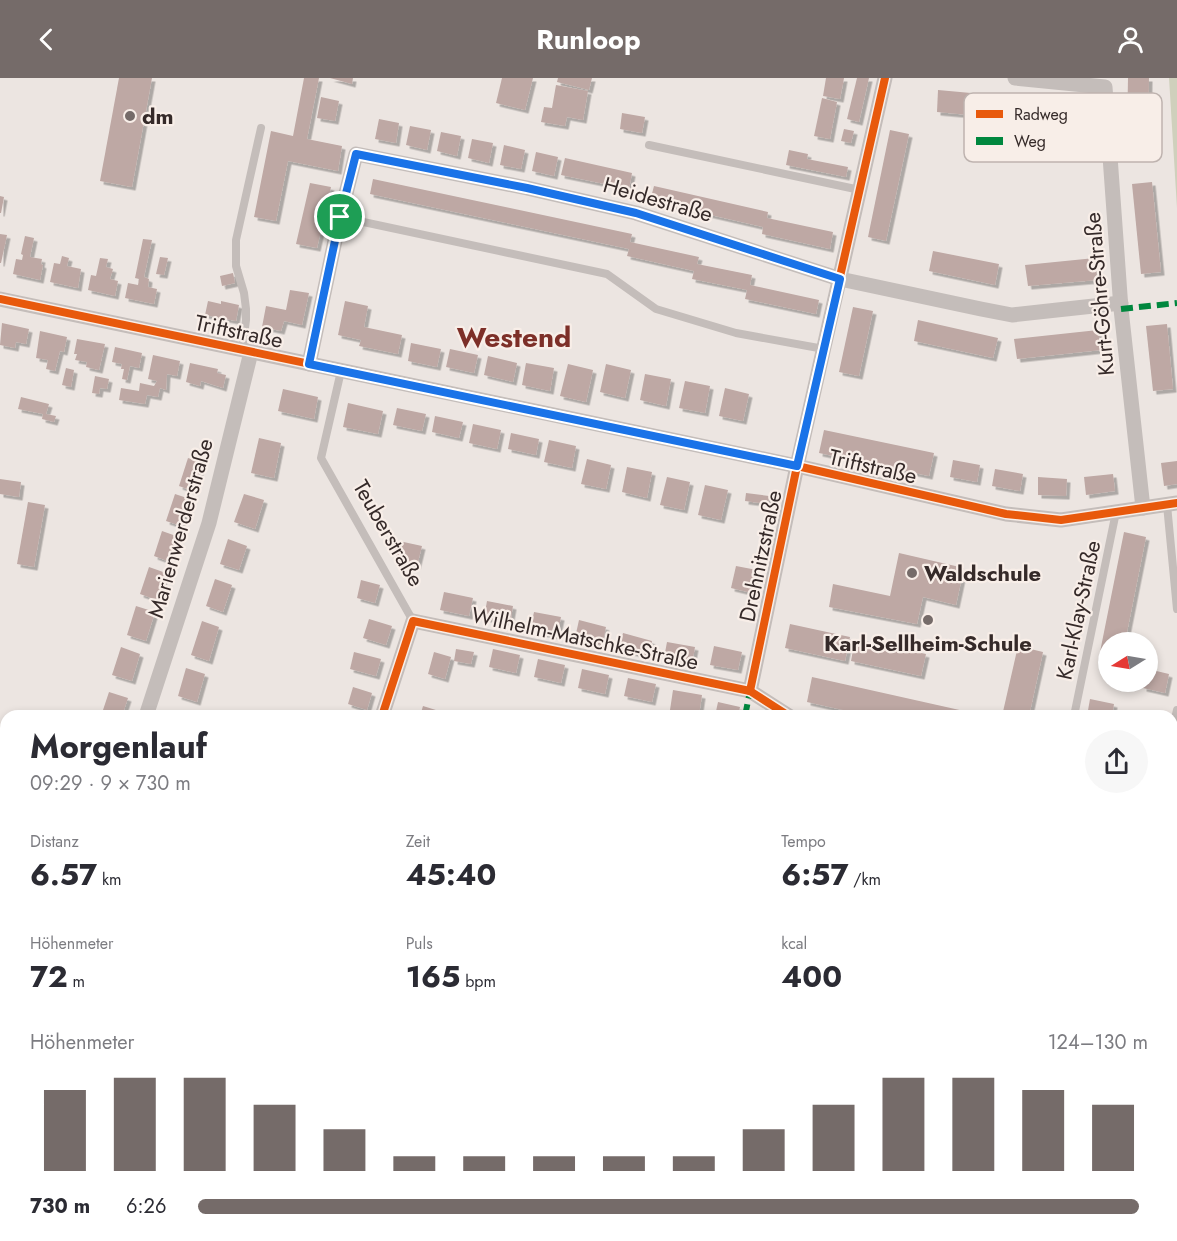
<!DOCTYPE html>
<html lang="de">
<head>
<meta charset="utf-8">
<style>
  body { margin:0; font-family:Jost,sans-serif; background:#f7f7f7; color:#2b2b33; height:100vh; display:flex; flex-direction:column; font-size:22px; white-space:nowrap }
  * { box-sizing:border-box; margin:0 }
  p { font-size:20px; color:#7c7c81 }
  .icon { flex:none; width:33px; height:33px; fill:none; stroke:currentColor; stroke-width:2; stroke-linecap:round; stroke-linejoin:round }
  .map { position:relative; flex:1; overflow:hidden }
  .side { position:absolute; left:0px; top:632px; width:1178px; height:532px; display:flex; flex-direction:column; background:#fff; border-radius:18px 18px 0 0; box-shadow:0 3px 9px #0003 }
  .side>* { flex:none }
  .needle { width:39px; rotate:259deg }
  .controls { position:absolute; left:1098px; top:554px; display:grid; gap:12px }
  .controls a { display:grid; place-items:center; width:60px; height:60px; border-radius:50%; background:#fff; box-shadow:0 3px 9px #0003; font-size:30px }
  .pin { position:absolute; display:grid; place-items:center; width:51px; height:51px; color:#fff; margin:-26px; border:3px solid #fff; border-radius:50%; box-shadow:0 2px 6px #0007 }
  .round { display:grid; place-items:center; flex:none; width:63px; height:63px; border-radius:32px; background:#f7f7f7 }
  .head { display:flex; align-items:center; justify-content:space-between; height:102px; padding:0 30px }
  h1 { font-size:33px; font-weight:700; line-height:45px }
  .metrics { display:grid; grid-template-columns:repeat(3,1fr); gap:9px; height:102px; padding:6px 30px }
  .metrics div { display:grid; align-content:center }
  .metrics b { font-size:30px; font-weight:700 }
  .metrics small { font-size:16px; font-weight:400 }
  .metrics p { font-size:16px }
  .chart { height:168px; padding:12px 30px }
  .chart p { display:flex; justify-content:space-between }
  .chart svg { width:100%; height:108px; margin-top:6px; stroke:#756b69; stroke-width:6 }
  ul { padding:0 30px; list-style:none; font-size:20px }
  li { display:grid; grid-template-columns:96px 72px 1fr; align-items:center; height:45px }
  li i { height:15px; border-radius:8px; background:#756b69 }
  header { display:flex; justify-content:space-between; align-items:center; height:78px; padding:0 30px; background:#756b69; color:#fff; font-size:27px; font-weight:700 }
  .map>svg:first-child { display:block }
  .green { fill:#cfd0bc }
  .building { fill:#bea8a4; filter:url(#shadow) }
  .lines { fill:none; stroke-linecap:round; stroke-linejoin:round }
  .service { stroke:#c4bdba; stroke-width:8 }
  .minor { stroke:#c4bdba; stroke-width:15 }
  .quiet { stroke:#00873e; stroke-width:6; stroke-dasharray:12 6; stroke-linecap:butt }
  .cycleway-casing { stroke:#f8eee8; stroke-width:11 }
  .cycleway { stroke:#e8590c; stroke-width:8 }
  .route-casing { stroke:#fff; stroke-width:12 }
  .route { stroke:#1a73e8; stroke-width:8 }
  .poi-dot { fill:#756b69; stroke:#f8eee8; stroke-width:2 }
  .labels { text-anchor:middle; stroke-width:4.5; stroke-linejoin:round; paint-order:stroke }
  .poi-label { font-size:22px; font-weight:bold; fill:#352a29; stroke:#f8eee8; text-anchor:start }
  .street-label { font-size:22px; fill:#352a29; stroke:#f8eee8 }
  .district-label { font-size:28px; font-weight:bold; fill:#7d2f28; stroke:#f8eee8 }
  .key { fill:#f8eee8; stroke:#beb3af; stroke-width:1.5 }
  .key-label { font-size:16px; fill:#352a29 }
</style>
</head>
<body>
<header><svg class="icon" aria-label="back" viewBox="0 0 24 24"><path d="M15 5l-7 7 7 7"/></svg>Runloop<svg class="icon" aria-label="person" viewBox="0 0 24 24"><circle cx="12" cy="8" r="4"/><path d="M4 21q1-7 8-7t8 7"/></svg></header>
<div class="map">
<svg width="1177" height="1163" viewBox="0 0 1177 1163">
  <defs>
    <filter id="shadow"><feDropShadow dx="3.5" dy="3.5" stdDeviation="0" flood-color="#0004"/></filter>
  </defs>
  <rect width="100%" height="100%" fill="#ece5e1"/>
  <!-- green -->
  <g class="green">
    <path d="M1169 0H1177V130Z"/>
    <path d="M1172 1057 1177 1058V1163H0V1079L3 1071H6V1158H1172Z"/>
  </g>
  <!-- building -->
  <g class="building">
    <path d="M119 0H152L132 109 100 103Z"/>
    <path d="M304 0H319L307 61 342 68 338 93 288 83 276 143 254 139 271 53 293 58Z"/>
    <path d="M330 0H353L352 6Z"/>
    <path d="M502 0H533L525 32 496 25Z"/>
    <path d="M558 0H592L589 12 557 4Z"/>
    <path d="M826 0H844L840 21 823 18Z"/>
    <path d="M857 0H869L859 44 847 41Z"/>
    <path d="M1128 0H1149L1148 52H1127Z"/>
    <path d="M556 7 588 13 583 42 567 39 565 48 541 44 544 29 552 30Z"/>
    <path d="M938 12 1048 22 1046 44 937 34Z"/>
    <path d="M321 19 339 23 335 43 317 40Z"/>
    <path d="M822 20 837 24 830 61 814 58Z"/>
    <path d="M622 35 645 39 642 55 620 51Z"/>
    <path d="M379 41 399 45 396 65 375 61Z"/>
    <path d="M410 48 431 52 427 72 406 67Z"/>
    <path d="M844 51 854 53 851 65 841 63Z"/>
    <path d="M890 52 909 56 886 163 868 159Z"/>
    <path d="M441 54 461 58 457 78 437 73Z"/>
    <path d="M472 61 493 65 489 85 468 80Z"/>
    <path d="M504 67 525 72 521 91 500 87Z"/>
    <path d="M789 72 808 76 807 81 848 89 846 99 786 87Z"/>
    <path d="M536 74 558 79 554 98 532 93Z"/>
    <path d="M565 80 632 95 629 111 561 97Z"/>
    <path d="M373 101 632 156 630 164 699 179 697 186 752 197 750 207 819 222 816 236 745 221 747 212 692 201 694 193 627 178 629 171 370 116Z"/>
    <path d="M1152 104 1161 194 1141 196 1132 106Z"/>
    <path d="M310 105 331 109 317 170 296 166Z"/>
    <path d="M654 108 768 134 767 140 833 154 830 171 762 156 763 149 650 123Z"/>
    <path d="M0 118 4 119 1 135H0Z"/>
    <path d="M0 156 7 157 1 185H0Z"/>
    <path d="M25 158 34 160 30 179 42 181 41 186 43 187 40 202 13 196 16 181 22 182 23 177 21 176Z"/>
    <path d="M143 161 152 162 144 199 149 201 148 209 157 211 154 226 125 220 128 205 138 207 139 201 135 200Z"/>
    <path d="M933 173 999 186 995 207 929 193Z"/>
    <path d="M62 178 69 180 67 188 81 191 78 210 50 204 54 185 60 186Z"/>
    <path d="M160 179 168 180 164 197 156 196Z"/>
    <path d="M100 180 108 181 106 189 113 191 110 201 118 203 115 218 88 212 91 197 96 198Z"/>
    <path d="M1095 180 1097 202 1028 208 1025 187Z"/>
    <path d="M233 195 235 205 222 208 220 198Z"/>
    <path d="M290 212 309 215 302 247 284 243 281 253 262 249 266 228 286 232Z"/>
    <path d="M208 223 221 226V223L239 227 236 243 205 237Z"/>
    <path d="M345 223 368 228 364 249 402 257 398 276 359 268 361 262 338 257Z"/>
    <path d="M853 229 873 233 859 298 839 294Z"/>
    <path d="M918 242 998 260 993 280 914 263Z"/>
    <path d="M2 245 29 251 26 266 16 264 15 270 0 267Z"/>
    <path d="M1167 246 1173 311 1153 313 1146 248Z"/>
    <path d="M1098 252 1101 272 1017 281 1014 261Z"/>
    <path d="M40 253 67 259 64 274 60 273 55 293 46 291 48 282 36 280Z"/>
    <path d="M77 261 105 266 99 292 86 289 87 284 75 282 77 276H74Z"/>
    <path d="M411 265 441 271 437 289 408 283Z"/>
    <path d="M115 269 142 275 139 290 130 288 127 302 122 301 124 291H121L122 286 112 284Z"/>
    <path d="M450 271 478 277 474 295 446 289Z"/>
    <path d="M153 277 180 283 177 298 167 296 166 312 160 310 158 319 147 317 145 326 119 322 121 310 139 313 140 305 154 308 157 303 148 301Z"/>
    <path d="M488 278 517 285 513 304 484 297Z"/>
    <path d="M190 285 218 291 217 295 226 297 223 310 201 303 200 308 186 304Z"/>
    <path d="M526 285 554 290 550 313 522 307Z"/>
    <path d="M568 286 593 292 586 324 560 318Z"/>
    <path d="M606 286 631 292 625 320 600 314Z"/>
    <path d="M66 290 74 292 71 309 62 307Z"/>
    <path d="M645 296 671 301 666 328 640 322Z"/>
    <path d="M95 298 109 301 107 311 100 310 99 316 92 315Z"/>
    <path d="M685 303 710 308 705 335 679 330Z"/>
    <path d="M725 310 749 316 743 343 719 338Z"/>
    <path d="M283 311 318 319 314 341 278 333Z"/>
    <path d="M21 319 49 326 46 336 56 338 54 344 42 341 43 336 18 331Z"/>
    <path d="M348 325 383 333 378 356 343 349Z"/>
    <path d="M397 330 426 336 422 353 393 347Z"/>
    <path d="M435 338 463 344 459 360 432 354Z"/>
    <path d="M473 346 501 352 497 371 469 365Z"/>
    <path d="M824 352 934 375 929 398 819 375Z"/>
    <path d="M511 355 539 361 536 377 508 371Z"/>
    <path d="M259 360 281 365 274 400 251 395Z"/>
    <path d="M549 362 576 368 572 390 544 384Z"/>
    <path d="M188 380 203 385 193 413 179 408Z"/>
    <path d="M587 381 611 387 606 411 581 406Z"/>
    <path d="M953 382 980 387 977 404 950 399Z"/>
    <path d="M1177 383V406L1164 408 1161 385Z"/>
    <path d="M627 389 652 394 647 420 622 414Z"/>
    <path d="M995 391 1023 396 1020 413 992 408Z"/>
    <path d="M1113 396 1115 413 1086 417 1084 399Z"/>
    <path d="M667 399 690 404 684 432 660 427Z"/>
    <path d="M1038 399 1067 401 1066 418 1038 417Z"/>
    <path d="M0 401 21 404 19 419 0 416Z"/>
    <path d="M705 407 728 412 721 442 698 437Z"/>
    <path d="M746 415 769 418 768 426 745 423Z"/>
    <path d="M175 416 190 421 181 448 166 443Z"/>
    <path d="M244 416 264 422 255 451 234 444Z"/>
    <path d="M28 424 45 427 34 489 17 486Z"/>
    <path d="M162 453 179 459 170 484 154 478Z"/>
    <path d="M1124 454 1146 459 1125 564H1108V586L1098 584Z"/>
    <path d="M228 461 247 468 239 492 220 486Z"/>
    <path d="M399 463 422 468 417 488 395 483Z"/>
    <path d="M899 475 964 490 956 527 923 519 917 546 829 529 833 506 890 518Z"/>
    <path d="M736 488 757 492 752 515 731 510Z"/>
    <path d="M149 489 166 495 157 522 140 516Z"/>
    <path d="M215 501 232 507 223 534 206 528Z"/>
    <path d="M361 502 380 507 375 525 357 520Z"/>
    <path d="M444 514 473 520 469 538 440 532Z"/>
    <path d="M487 523 513 528 510 545 484 540Z"/>
    <path d="M136 528 155 534 146 563 127 557Z"/>
    <path d="M534 534 561 539 557 558 530 553Z"/>
    <path d="M369 541 392 548 386 567 363 560Z"/>
    <path d="M579 542 606 549 602 567 575 560Z"/>
    <path d="M202 543 219 549 209 583 191 577Z"/>
    <path d="M790 546 850 559 845 583 785 570Z"/>
    <path d="M623 555 652 563 649 579 619 571Z"/>
    <path d="M855 561 926 576 921 598 851 583Z"/>
    <path d="M667 564 695 569 692 585 664 580Z"/>
    <path d="M714 568 742 574 738 592 710 587Z"/>
    <path d="M1018 568 1043 574 1029 638H1002Z"/>
    <path d="M121 569 140 576 132 603 112 597Z"/>
    <path d="M456 571 474 574 471 586 454 583Z"/>
    <path d="M493 571 520 577 516 595 489 589Z"/>
    <path d="M354 574 381 581 376 598 350 591Z"/>
    <path d="M434 574 451 579 445 601 428 596Z"/>
    <path d="M538 581 565 587 561 605 534 599Z"/>
    <path d="M186 590 205 596 197 624 178 618Z"/>
    <path d="M582 591 609 597 605 616 578 610Z"/>
    <path d="M1148 591 1169 596 1165 615 1143 610 1144 603H1148Z"/>
    <path d="M812 599 964 633V638H870L807 624Z"/>
    <path d="M628 600 656 606 652 624 624 618Z"/>
    <path d="M353 609 372 615 367 632 348 626Z"/>
    <path d="M673 612 702 617 699 637 670 632Z"/>
    <path d="M109 614 128 620 122 638H101Z"/>
    <path d="M1090 621 1114 626 1112 638H1087Z"/>
    <path d="M718 624 740 629 738 638H715Z"/>
    <path d="M423 628 452 637V638H420Z"/>
    <path d="M172 632 186 637V638H170Z"/>
    <path d="M1172 776 1177 778V801L1172 799Z"/>
    <path d="M1172 877 1177 878V960L1173 988Z"/>
    <path d="M0 906 6 907 3 925H0Z"/>
    <path d="M0 973 6 974V997L0 996Z"/>
  </g>
  <g class="lines">
    <!-- service -->
    <g class="service">
      <path d="M649 67 860 112"/>
      <path d="M340 139 607 196 656 231 736 255 824 271"/>
      <path d="M242 272 246 242V231L244 215 236 188V162L261 50"/>
      <path d="M341 293 321 380 413 543"/>
      <path d="M1167 427 1177 531"/>
      <path d="M1074 638 1116 434"/>
      <path d="M1172 654 1177 632"/>
      <path d="M1172 728 1177 730"/>
    </g>
    <!-- minor -->
    <g class="minor">
      <path d="M1015 0 1105 9 1121 231 1143 430"/>
      <path d="M0 221 797 388 1006 436 1061 442 1177 425"/>
      <path d="M309 286 340 139 356 76 527 110 636 135 840 201 981 231 1012 237 1121 225"/>
      <path d="M750 613 797 388 885 0"/>
      <path d="M146 638 209 445 251 274"/>
      <path d="M382 638 413 543 750 613 789 638"/>
      <path d="M1172 839 1177 841"/>
      <path d="M0 950 6 952"/>
    </g>
    <!-- quiet -->
    <g class="quiet">
      <path d="M1121 231 1177 225"/>
      <path d="M745 638 750 613"/>
      <path d="M1172 1129H1177"/>
      <path d="M369 1158 372 1163"/>
      <path d="M865 1158 876 1163"/>
      <path d="M135 1163 143 1158"/>
      <path d="M548 1163 554 1158"/>
      <path d="M931 1163 946 1158"/>
    </g>
    <!-- cycleway casing -->
    <g class="cycleway-casing">
      <g id="cycleway">
        <path d="M0 221 797 388 1006 436 1061 442 1177 425"/>
        <path d="M750 613 797 388 885 0"/>
        <path d="M382 638 413 543 750 613 789 638"/>
      </g>
    </g>
    <!-- cycleway -->
    <use href="#cycleway" class="cycleway"/>
  </g>
  <g class="lines">
    <!-- route casing -->
    <g class="route-casing">
      <path id="route" d="M356 76 527 110 636 135 840 201 797 388 309 286 340 139Z"/>
    </g>
    <!-- route -->
    <use href="#route" class="route"/>
  </g>
  <!-- markers -->
  <g class="poi-dot">
    <circle cx="130" cy="38" r="6"/>
    <circle cx="912" cy="495" r="6"/>
    <circle cx="928" cy="542" r="6"/>
  </g>
  <g class="labels">
    <!-- poi labels -->
    <g class="poi-label">
      <text x="142" y="46">dm</text>
      <text x="924" y="503">Waldschule</text>
      <text x="928" y="573" text-anchor="middle">Karl-Sellheim-Schule</text>
    </g>
    <!-- street labels -->
    <g class="street-label">
      <text transform="translate(658 121) rotate(16)" y="8">Heidestraße</text>
      <text transform="translate(1099 216) rotate(-95)" y="8">Kurt-Göhre-Straße</text>
      <text transform="translate(239 253) rotate(12)" y="8">Triftstraße</text>
      <text transform="translate(873 388) rotate(13)" y="8">Triftstraße</text>
      <text transform="translate(180 450) rotate(-74)" y="8">Marienwerderstraße</text>
      <text transform="translate(389 455) rotate(60)" y="8">Teuberstraße</text>
      <text transform="translate(760 478) rotate(-78)" y="8">Drehnitzstraße</text>
      <text transform="translate(1078 532) rotate(-78)" y="8">Karl-Klay-Straße</text>
      <text transform="translate(585 560) rotate(12)" y="8">Wilhelm-Matschke-Straße</text>
    </g>
    <!-- district labels -->
    <g class="district-label">
      <text x="514" y="269">Westend</text>
    </g>
  </g>
  <!-- legend -->
  <rect x="964" y="15" width="198" height="69" rx="9" class="key"/>
  <rect x="976" y="32" width="27" height="8" fill="#e8590c"/>
  <rect x="976" y="59" width="27" height="8" fill="#00873e"/>
  <g class="key-label">
    <text x="1014" y="42">Radweg</text>
    <text x="1014" y="69">Weg</text>
  </g>
</svg>
<div class="controls">
<a><svg class="needle" viewBox="-14 -14 28 28"><path d="M0-13l5 13h-10z" fill="#e53935"/><path d="M0 13l5-13h-10z" fill="#7c7c81"/></svg></a>
</div>
<div class="pin" style="left:340px;top:139px;background:#1e9e55"><svg class="icon" aria-label="arrive" viewBox="0 0 24 24"><path d="M6 21V4h12l-3 4 3 4H6"/></svg></div>
<section class="side">
<div class="head"><div><h1>Morgenlauf</h1><p>09:29 · 9 × 730 m</p></div><a class="round"><svg class="icon" aria-label="share" viewBox="0 0 24 24"><path d="M12 15V3M7 8l5-5 5 5M5 13v7h14v-7"/></svg></a></div>
<div class="metrics">
<div><p>Distanz</p><b>6.57<small> km</small></b></div>
<div><p>Zeit</p><b>45:40</b></div>
<div><p>Tempo</p><b>6:57<small> /km</small></b></div>
</div>
<div class="metrics">
<div><p>Höhenmeter</p><b>72<small> m</small></b></div>
<div><p>Puls</p><b>165<small> bpm</small></b></div>
<div><p>kcal</p><b>400</b></div>
</div>
<div class="chart"><p><span>Höhenmeter</span>124–130 m</p>
<svg viewBox="0 0 160 44" preserveAspectRatio="none"><path d="M5 44V11M15 44V6M25 44V6M35 44V17M45 44V27M55 44V38M65 44V38M75 44V38M85 44V38M95 44V38M105 44V27M115 44V17M125 44V6M135 44V6M145 44V11M155 44V17"/></svg>
</div>
<ul>
<li><b>730 m</b>6:26<i style="width:99%"></i></li>
</ul>
</section>
</div>
</body>
</html>
